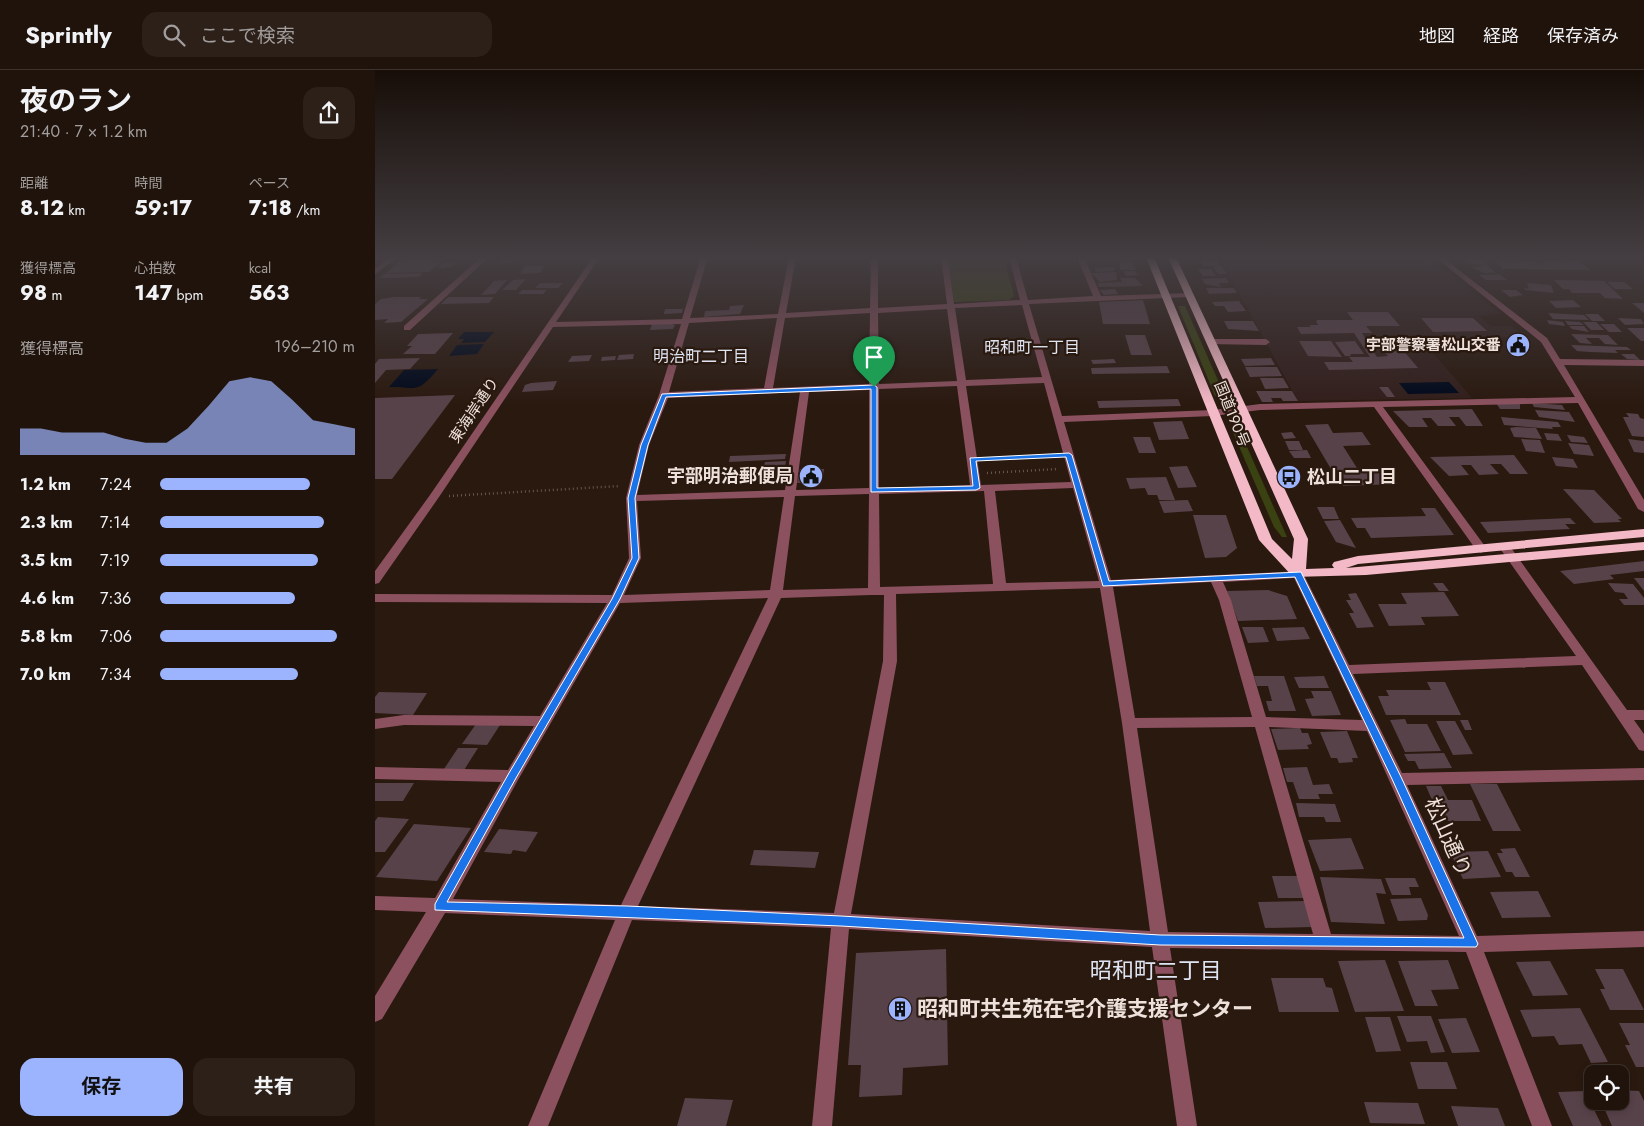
<!DOCTYPE html>
<html lang="ja">
<head>
<meta charset="utf-8">
<style>
  body { margin:0; font-family:Jost,"Noto Sans JP",sans-serif; background:#2d2019; color:#f1f3f6; height:100vh; display:flex; flex-direction:column; font-size:19px; white-space:nowrap }
  * { box-sizing:border-box; margin:0 }
  p { font-size:16px; color:#a29e9d }
  .icon { flex:none; width:28px; height:28px; fill:none; stroke:currentColor; stroke-width:2; stroke-linecap:round; stroke-linejoin:round }
  .map { position:relative; flex:1; overflow:hidden }
  .drawer { display:flex; flex-direction:column; background:#20130b; width:375px }
  .drawer>* { flex:none }
  .fabs { position:absolute; left:1209px; top:995px; display:grid; gap:10px }
  .fabs a { display:grid; place-items:center; width:45px; height:45px; border-radius:10px; background:#20130b; box-shadow:0 2px 8px #0003,0 0 0 1px #3d322c; font-size:25px }
  .pin { position:absolute; display:grid; place-items:center; width:42px; height:42px; color:#fff; margin:-51px -21px; border-radius:50% 50% 50% 0; rotate:-45deg; box-shadow:0 0 5px #0007 }
  .pin .icon { rotate:45deg }
  .round { display:grid; place-items:center; flex:none; width:52px; height:52px; border-radius:15px; background:#2d2019 }
  .overview { display:flex; align-items:center; justify-content:space-between; height:85px; padding:0 20px }
  h1 { font-size:28px; font-weight:700; line-height:38px }
  .metrics { display:grid; grid-template-columns:repeat(3,1fr); gap:8px; height:85px; padding:5px 20px }
  .metrics div { display:grid; align-content:center }
  .metrics b { font-size:21px; font-weight:700 }
  .metrics small { font-size:14px; font-weight:400 }
  .metrics p { font-size:14px }
  .chart { height:140px; padding:10px 20px }
  .chart p { display:flex; justify-content:space-between }
  .chart svg { width:100%; height:90px; margin-top:5px; fill:#9cb4fd; opacity:.7 }
  .cta { display:flex; gap:10px; margin-top:auto; padding:10px 20px }
  .cta a { flex:1; height:58px; border-radius:15px; background:#9cb4fd; color:#111; font-size:20px; font-weight:700; line-height:58px; text-align:center }
  .cta a+a { background:#2d2019; color:#f1f3f6 }
  ul { padding:0 20px; list-style:none; font-size:16px }
  li { display:grid; grid-template-columns:80px 60px 1fr; align-items:center; height:38px }
  li i { height:12px; border-radius:6px; background:#9cb4fd }
  header { display:flex; align-items:center; gap:30px; box-sizing:border-box; height:70px; padding:0 25px; background:#20130b; border-bottom:1px solid #3d322c }
  header strong { font-size:24px }
  nav { display:flex; gap:28px; margin-inline-start:auto; font-size:18px }
  .search { width:350px; height:45px; background:#2d2019; display:flex; align-items:center; gap:12px; box-sizing:border-box; padding:0 18px; border-radius:15px; color:#a29e9d; font-size:19px }
  main { display:flex; flex:1; min-height:0 }
  .map>svg:first-child { display:block }
  .education { fill:#321f1c }
  .green { fill:#3a4211 }
  .water { fill:#00091b }
  .building { fill:#58424a }
  .lines { fill:none; stroke-linecap:round; stroke-linejoin:round }
  .path { stroke:#66564d; stroke-width:2.5; stroke-dasharray:1 3; stroke-linecap:butt }
  .minor { fill:#8b515f; fill-rule:evenodd }
  .highway { fill:#f4b9c6; fill-rule:evenodd }
  .route { fill:#1a73e8; stroke:#fff; fill-rule:evenodd }
  .labels { text-anchor:middle; stroke-width:4.5; stroke-linejoin:round; paint-order:stroke }
  .far-poi-label { font-size:15px; font-weight:bold; fill:#eee1db; stroke:#2a190f; text-anchor:end }
  .far-street-label { font-size:15px; fill:#eee1db; stroke:#2a190f }
  .far-neighbourhood-label { font-size:16px; fill:#dfe4f2; stroke:#2a190f }
  .poi-label { font-size:18px; font-weight:bold; fill:#eee1db; stroke:#2a190f; text-anchor:end }
  .near-street-label { font-size:21px; fill:#eee1db; stroke:#2a190f }
  .near-poi-label { font-size:21px; font-weight:bold; fill:#eee1db; stroke:#2a190f; text-anchor:start }
  .near-neighbourhood-label { font-size:22px; fill:#dfe4f2; stroke:#2a190f }
</style>
</head>
<body>
<header>
<strong>Sprintly</strong>
<div class="search"><svg class="icon" aria-label="search" viewBox="0 0 24 24"><circle cx="10" cy="10" r="6"/><path d="M15 15l6 6"/></svg>ここで検索</div>
<nav><a>地図</a><a>経路</a><a>保存済み</a></nav>
</header>
<main>
<section class="drawer">
<div class="overview"><div><h1>夜のラン</h1><p>21:40 · 7 × 1.2 km</p></div><a class="round"><svg class="icon" aria-label="share" viewBox="0 0 24 24"><path d="M12 15V3M7 8l5-5 5 5M5 13v7h14v-7"/></svg></a></div>
<div class="metrics">
<div><p>距離</p><b>8.12<small> km</small></b></div>
<div><p>時間</p><b>59:17</b></div>
<div><p>ペース</p><b>7:18<small> /km</small></b></div>
</div>
<div class="metrics">
<div><p>獲得標高</p><b>98<small> m</small></b></div>
<div><p>心拍数</p><b>147<small> bpm</small></b></div>
<div><p>kcal</p><b>563</b></div>
</div>
<div class="chart"><p><span>獲得標高</span>196–210 m</p>
<svg viewBox="0 0 160 44" preserveAspectRatio="none"><path d="M0 44V31L10 31L20 33L30 33L40 33L50 36L60 38L70 38L80 31L90 20L100 8L110 6L120 8L130 17L140 27L150 29L160 31V44z"/></svg>
</div>
<ul>
<li><b>1.2 km</b>7:24<i style="width:77%"></i></li>
<li><b>2.3 km</b>7:14<i style="width:84%"></i></li>
<li><b>3.5 km</b>7:19<i style="width:81%"></i></li>
<li><b>4.6 km</b>7:36<i style="width:69%"></i></li>
<li><b>5.8 km</b>7:06<i style="width:91%"></i></li>
<li><b>7.0 km</b>7:34<i style="width:71%"></i></li>
</ul>
<div class="cta"><a>保存</a><a>共有</a></div>
</section>
<div class="map">
<svg width="1269" height="1056" viewBox="0 0 1269 1056">
  <rect width="100%" height="100%" fill="#2a190f"/>
  <!-- education -->
  <path class="education" d="M844 187H1052L1126 244 1104 246 1117 256H1137L1149 267 1046 269 1097 328 923 331Z"/>
  <!-- green -->
  <g class="green">
    <path d="M573 187H629L639 226 634 230 579 232Z"/>
    <path d="M803 236H810L850 326H840Z"/>
    <path d="M856 358 864 359 912 467H907L899 457Z"/>
  </g>
  <!-- water -->
  <g class="water">
    <path d="M89 262H119L110 272 86 273 89 269H83Z"/>
    <path d="M109 274 102 284 74 286 82 275Z"/>
    <path d="M63 299C41 326 40 316 14 317L29 300Z"/>
    <path d="M1074 312 1084 323 1033 324 1024 313Z"/>
  </g>
  <!-- building -->
  <g class="building">
    <path d="M71 187 54 202 11 203 29 188Z"/>
    <path d="M710 187H741L743 191H715Z"/>
    <path d="M742 187H756L758 191H744Z"/>
    <path d="M129 188H142L137 193H123Z"/>
    <path d="M1086 188H1105L1114 196 1091 193Z"/>
    <path d="M1127 188 1169 194 1167 192 1168 191H1185L1182 188H1190L1192 191H1204L1215 200 1128 199 1120 190H1129Z"/>
    <path d="M826 191H842L845 196H828Z"/>
    <path d="M745 192H757L761 200H745Z"/>
    <path d="M68 193H81L76 197 63 198Z"/>
    <path d="M150 196H169L165 203 145 204Z"/>
    <path d="M847 196 852 204H843L838 197Z"/>
    <path d="M1113 196 1121 203H1109L1096 197Z"/>
    <path d="M738 197 740 201 721 202 720 198Z"/>
    <path d="M823 199H837L841 206H828Z"/>
    <path d="M749 201H760L763 205 751 206Z"/>
    <path d="M741 202 742 210 725 212 716 203Z"/>
    <path d="M47 203 44 207 5 208 9 204Z"/>
    <path d="M1124 204 1132 210H1111L1104 205Z"/>
    <path d="M745 208H760L768 216 724 217 722 213 747 212Z"/>
    <path d="M851 208 854 213H844L846 217 830 214 827 209Z"/>
    <path d="M151 209 141 220H127L138 210Z"/>
    <path d="M132 210 120 224 106 225 119 211Z"/>
    <path d="M1179 210 1229 211 1248 229 1230 228 1225 223H1197L1194 219H1188Z"/>
    <path d="M1232 212H1249L1258 219H1240Z"/>
    <path d="M165 213H188L183 218H160Z"/>
    <path d="M1152 213 1176 215 1179 223 1150 220 1149 218 1154 219Z"/>
    <path d="M831 218H859L862 223 834 224Z"/>
    <path d="M740 219 743 224 729 225 724 220Z"/>
    <path d="M147 220H172L168 224H143Z"/>
    <path d="M1126 220H1141L1148 225 1135 227Z"/>
    <path d="M19 227H46L44 229H53L26 252 9 253 13 249 0 250V234L6 229Z"/>
    <path d="M73 227H119L114 233 66 234Z"/>
    <path d="M768 230 775 254H728L724 232Z"/>
    <path d="M1198 230 1206 237 1181 238 1174 231Z"/>
    <path d="M864 231 871 241 853 242 849 236H840L837 232Z"/>
    <path d="M1257 233H1269V243Z"/>
    <path d="M369 235 365 244 329 247 330 241 354 240 355 236Z"/>
    <path d="M290 239H308L307 243 289 244Z"/>
    <path d="M972 242H1013L1025 256H991L997 263H987L1002 287 1013 286 1009 281 1028 280 1043 298 954 300 949 292H978L974 287H995L979 263 926 264 922 257H936L934 255H943L941 251 943 250H978Z"/>
    <path d="M1173 243 1209 245 1214 250 1178 249Z"/>
    <path d="M1210 244H1223L1230 251H1217Z"/>
    <path d="M1046 248H1098L1112 261 1058 262Z"/>
    <path d="M1243 248 1266 249 1269 254 1250 255Z"/>
    <path d="M1172 250 1188 252 1190 256 1174 254Z"/>
    <path d="M849 251H878L884 261 853 259Z"/>
    <path d="M1190 251 1205 252 1209 255H1193Z"/>
    <path d="M1208 252H1221L1229 260H1216Z"/>
    <path d="M277 254H297L300 255 298 259 275 260Z"/>
    <path d="M1225 254H1239L1247 262H1234Z"/>
    <path d="M1194 256H1209L1214 262 1197 259Z"/>
    <path d="M1252 258H1269V271H1266Z"/>
    <path d="M78 263 60 284H28L37 276H32L43 264Z"/>
    <path d="M1196 264 1233 265 1243 275 1230 274 1224 268H1211L1217 274 1205 273Z"/>
    <path d="M750 265H770L777 285H756Z"/>
    <path d="M924 271H956L967 287 933 286Z"/>
    <path d="M980 271 989 284H975L976 286H970L960 272Z"/>
    <path d="M1131 271H1150L1155 273V275L1136 276Z"/>
    <path d="M1196 275 1252 277 1256 280H1240L1243 283 1215 282 1202 281Z"/>
    <path d="M259 284 258 289 242 290 244 285Z"/>
    <path d="M1246 284H1259L1265 290 1252 289Z"/>
    <path d="M217 285 214 291 193 292 197 286Z"/>
    <path d="M241 286 240 290 226 291 227 287Z"/>
    <path d="M45 288 35 299 11 300 0 313V294L4 289Z"/>
    <path d="M896 288 900 295 870 296 866 289Z"/>
    <path d="M739 289 741 293 718 294 716 290Z"/>
    <path d="M792 296 795 303 717 304 716 298Z"/>
    <path d="M870 297H902L907 306 875 307Z"/>
    <path d="M885 308H908L914 318 890 319Z"/>
    <path d="M182 311 178 320 147 322 150 315 156 313Z"/>
    <path d="M1004 317H1013L1020 327H1012Z"/>
    <path d="M881 321H917L923 331H908L906 328H896L898 332H887Z"/>
    <path d="M80 325 17 409H0V328Z"/>
    <path d="M803 329 806 336 724 338 722 331Z"/>
    <path d="M1121 333 1145 334V339H1125Z"/>
    <path d="M1157 333 1187 335 1190 340 1159 337Z"/>
    <path d="M1097 339 1108 356H1091L1084 347H1074L1081 356H1063L1056 348H1047L1053 357H1034L1018 341Z"/>
    <path d="M1160 340 1194 342 1200 352 1164 347Z"/>
    <path d="M1251 343 1263 344 1265 348 1269 349V367L1257 366 1248 347H1254Z"/>
    <path d="M1126 347 1183 352 1186 357H1177L1178 359 1129 355Z"/>
    <path d="M807 351 814 369 784 370 778 352Z"/>
    <path d="M953 354 958 363 987 362 996 375 968 376 982 398 1015 397 1021 405 1016 406 1022 414 966 416 930 355Z"/>
    <path d="M1141 357 1161 358 1167 369 1139 367 1135 358Z"/>
    <path d="M917 362 921 368 909 369 906 363Z"/>
    <path d="M1169 363 1183 364 1187 371 1172 370Z"/>
    <path d="M1192 365 1209 367 1213 373 1196 372Z"/>
    <path d="M758 367H775L781 383H764Z"/>
    <path d="M1146 369 1165 370 1170 383 1151 381Z"/>
    <path d="M1253 369 1269 371V383L1259 382Z"/>
    <path d="M910 371H924L928 380H914Z"/>
    <path d="M1193 373 1214 375 1219 386 1199 384Z"/>
    <path d="M932 380 936 388H919L914 381Z"/>
    <path d="M411 384 410 389 354 392 355 386Z"/>
    <path d="M1139 385 1153 404H1135L1126 394H1115L1124 404 1104 405 1096 395H1086L1094 405 1074 406 1055 387Z"/>
    <path d="M1177 387 1198 389 1203 398 1181 396Z"/>
    <path d="M411 391 410 398 388 399 390 392Z"/>
    <path d="M812 396 822 417 803 418 794 397Z"/>
    <path d="M425 399H449L447 412 422 413Z"/>
    <path d="M408 401 406 412 386 413 388 402Z"/>
    <path d="M791 407 800 430H784L782 425H773L770 418 755 419 751 408Z"/>
    <path d="M1188 419 1219 420 1247 449H1243L1246 452 1219 453Z"/>
    <path d="M813 430 818 441 789 443 784 431Z"/>
    <path d="M942 437H959L964 449H948Z"/>
    <path d="M1046 438H1060L1079 465 996 468 990 458H982L976 448 1051 446Z"/>
    <path d="M818 445H851L862 478 851 487 830 488Z"/>
    <path d="M1195 448 1201 454H1190L1195 459 1113 463 1105 452Z"/>
    <path d="M965 450 981 478 961 472 949 451Z"/>
    <path d="M1269 491V501L1235 505 1239 509 1199 514 1185 501Z"/>
    <path d="M1259 508H1269V521Z"/>
    <path d="M1058 513H1068L1074 521H1064Z"/>
    <path d="M1233 513 1258 514 1269 528V535H1249L1244 529H1253L1249 523 1240 522Z"/>
    <path d="M893 520 912 526 922 549 863 551 852 521Z"/>
    <path d="M1069 522 1084 546 1046 547 1050 555 1014 556 1003 534H1032L1026 523Z"/>
    <path d="M981 523 999 557 982 558 974 543H979L971 530H976L973 524Z"/>
    <path d="M867 557H888L894 572 873 573Z"/>
    <path d="M929 557 935 569 902 571 897 558Z"/>
    <path d="M879 606H909L921 641H894L891 631H897L893 616H882Z"/>
    <path d="M949 606 954 618H924L919 607Z"/>
    <path d="M1052 612H1070L1086 645H1011L1003 626H1014L1011 620H1056Z"/>
    <path d="M936 621H956L966 645 937 646 930 629 939 628Z"/>
    <path d="M4 622 52 623 38 645 0 643V627Z"/>
    <path d="M1030 649 1032 654H1052L1066 681 1030 682 1015 650Z"/>
    <path d="M1085 650H1093L1097 660H1090Z"/>
    <path d="M1061 651H1080L1098 684 1078 685Z"/>
    <path d="M101 654 125 655 112 675 87 674Z"/>
    <path d="M925 658 927 663H933L937 674 932 675 934 679 903 680 896 659Z"/>
    <path d="M972 661 983 688H977L978 692 964 693 962 688H956L945 662Z"/>
    <path d="M83 678H103L89 700 69 699Z"/>
    <path d="M1069 683 1077 698 1044 699 1040 691H1033L1029 684Z"/>
    <path d="M932 697 938 715 954 714 958 724H943L945 729H924L918 712H912L908 698Z"/>
    <path d="M0 713H39L28 731H0Z"/>
    <path d="M1095 714H1122L1146 761H1118Z"/>
    <path d="M1051 716H1066L1073 730H1097L1106 751H1066Z"/>
    <path d="M921 733 960 734 966 752H951L949 747H924Z"/>
    <path d="M3 747 34 749 10 782H0V751Z"/>
    <path d="M39 754 96 758 62 811 1 807Z"/>
    <path d="M124 759 163 762 151 782 138 780 136 784 109 782Z"/>
    <path d="M976 768 989 799 945 801 933 770Z"/>
    <path d="M1140 778 1155 807H1140L1137 802H1131L1122 783H1128L1125 779Z"/>
    <path d="M379 780 444 782 440 798 375 795Z"/>
    <path d="M1113 781 1126 807 1088 809 1075 782Z"/>
    <path d="M897 806H925L932 828H903Z"/>
    <path d="M945 807 1006 809 1011 824 1001 823 1010 854 956 852Z"/>
    <path d="M1010 808H1040L1044 817H1034L1036 825H1017Z"/>
    <path d="M1163 821 1176 847 1127 848 1115 822Z"/>
    <path d="M1046 828 1053 845 1052 850 1023 851 1015 829Z"/>
    <path d="M931 831 939 857 890 858 883 832Z"/>
    <path d="M571 879 573 995 528 998 527 1025 484 1027 486 995H473L481 883Z"/>
    <path d="M1010 890 1029 941 980 942 963 891Z"/>
    <path d="M1073 890 1084 919 1056 920 1063 936H1040L1023 891Z"/>
    <path d="M1175 891 1193 925 1158 926 1141 892Z"/>
    <path d="M1220 899H1248L1269 940H1235L1225 919H1230Z"/>
    <path d="M896 908H948L951 917 957 918 964 942H904Z"/>
    <path d="M1205 938 1233 992 1216 993 1207 974 1184 975 1179 966 1157 967 1145 940Z"/>
    <path d="M1022 946H1056L1070 982 1056 983 1052 971 1032 972Z"/>
    <path d="M990 947H1015L1026 981 1001 982Z"/>
    <path d="M1091 948 1105 982 1077 983 1063 949Z"/>
    <path d="M1244 953H1269V997H1261L1250 975H1255Z"/>
    <path d="M1035 992H1072L1082 1019H1043Z"/>
    <path d="M1245 1020 1264 1021 1269 1031V1056H1237L1226 1031H1245Z"/>
    <path d="M1210 1021 1227 1056H1198L1183 1022Z"/>
    <path d="M310 1028 358 1030 351 1056H302Z"/>
    <path d="M989 1032 1043 1033 1050 1054 995 1053Z"/>
    <path d="M1076 1036 1123 1038 1130 1056H1083Z"/>
  </g>
  <g class="lines">
    <!-- path -->
    <g class="path">
      <path d="M610 389 681 385"/>
      <path d="M612 403 683 399"/>
      <path d="M74 426 245 416"/>
    </g>
    <!-- minor -->
    <g class="minor">
      <path d="M16 187H24L0 204V199Z"/>
      <path d="M106 187H114L35 260H29V256Z"/>
      <path d="M218 187H225L181 252 307 249 326 187H333L315 248 403 244 414 187H421L411 243 495 238 496 187H503V238L572 234 566 187H573L579 234 645 230 634 187H641L653 230 718 226 702 187H709L726 226 817 223 818 225 814 227 654 234 687 346 838 340 885 334 1200 327 1166 272 1060 187H1067L1172 268 1185 289 1269 290V296L1189 295 1269 430V442L1263 439 1203 333 1008 337 1112 479 1106 483 1102 481 999 337 885 340 838 346 689 352 736 510 927 501 974 595 1201 586 1124 477 1130 473 1134 475 1252 640H1269V650H1259L1269 664V681L1264 680 1207 595 978 604 1027 703 1269 698V710L1032 715 1102 866 1269 861V877L1109 882 1177 1056H1157L1091 882 795 878 822 1056H802L777 877 474 859 457 1056H437L456 858 257 850 173 1056H153L240 850 70 843 7 949 0 952V926L51 842 0 840V826L60 828 126 712 0 709V697L133 700 159 656 29 655 0 659V649L29 645 165 646 232 533 0 532V524L237 525 254 488 251 428 264 375 284 325 306 254 178 257 64 427 4 513 0 514V501L55 425ZM647 235 667 307 591 310 580 238ZM572 239 582 311 504 314 503 243ZM495 243 494 314 398 318 410 248ZM402 248 389 318 294 322 314 253ZM669 313 696 412 606 415 591 316ZM582 316 595 415 504 418V319ZM494 320V418L421 420 434 322ZM425 322 410 420 262 425 274 375 293 328ZM698 418 724 511 631 513 620 421ZM609 421 618 514 505 517 504 424ZM494 424 493 518 408 520 420 426ZM409 427 395 520 249 525 266 488 262 431ZM919 508 987 650 891 647 856 530 848 512ZM836 512 844 530 877 647 760 648 738 517ZM725 518 747 653 775 861 476 844 522 591 521 524ZM496 525H509L508 591 459 843 263 836 406 528ZM393 528 246 835 78 829 143 710 245 533ZM880 657 938 864 793 862 762 658ZM894 657 992 661 1084 866 956 864Z"/>
      <path d="M836 269H891L895 272 891 275 833 274V270Z"/>
    </g>
    <!-- highway -->
    <path class="highway" d="M771 187H779L897 469 917 489 919 469 793 187H801L933 469 931 499 959 498 957 495 959 492 983 486 1269 459V467L983 494 971 498 1269 472V480L991 505 918 507 884 470Z"/>
  </g>
  <!-- sky -->
  <linearGradient id="sky" x2="0" y2="1"><stop stop-color="#170e08"/><stop offset="0.56" stop-color="#443e42"/><stop offset="1" stop-color="#443e42" stop-opacity="0"/></linearGradient>
  <rect width="1269" height="335" fill="url(#sky)"/>
  <!-- route -->
  <path class="route" d="M499 315 502 317V418L598 416 595 388 694 383 697 385 734 511 926 502 1027 709 1103 874 1101 877 785 875 466 856 60 840V834L134 703 237 529 257 488 253 428 266 375 287 324ZM496 319V422L601 420 605 418 601 391 691 387 728 516 920 507 1017 709 1089 868 785 865 466 846 252 836 72 832 141 708 245 529 264 488 260 428 273 375 291 327Z"/>
  <!-- icons -->
  <defs>
    <g id="civic-disc" transform="scale(1.25)"><circle r="9.5" fill="#9cb4fd" stroke="#2a190f"/><path d="M-.6-6.5H3V-4.5H.6V-3L4-1V1h2V6H-6V1h2V-1L-.6-3ZM-1.2 2.5V6h2.4V2.5Z" fill="#111"/></g>
    <g id="bus-disc" transform="scale(1.25)"><circle r="9.5" fill="#9cb4fd" stroke="#2a190f"/><path d="M-5-6H5V4H4V6H2V4H-2V6H-4V4H-5ZM-3.5-4V0h7V-4ZM-3.5 1.2v1.5H-2V1.2ZM2 1.2v1.5H3.5V1.2Z" fill="#111"/></g>
    <g id="building-disc" transform="scale(1.25)"><circle r="9.5" fill="#9cb4fd" stroke="#2a190f"/><path d="M-4-6H4V6H1V3H-1V6H-4ZM-2.5-4.3h1.7v1.8h-1.7ZM.8-4.3h1.7v1.8H.8ZM-2.5-1h1.7V.8h-1.7ZM.8-1h1.7V.8H.8Z" fill="#111"/></g>
  </defs>
  <g fill-rule="evenodd">
    <use href="#civic-disc" x="1143" y="275"/>
    <use href="#civic-disc" x="436" y="406"/>
    <use href="#bus-disc" x="914" y="407"/>
    <use href="#building-disc" x="525" y="939"/>
  </g>
  <g class="labels">
    <!-- far-poi labels -->
    <g class="far-poi-label">
      <text x="1126" y="280">宇部警察署松山交番</text>
    </g>
    <!-- far-street labels -->
    <g class="far-street-label">
      <text transform="translate(99 340) rotate(-56)" y="5">東海岸通り</text>
      <text transform="translate(857 344) rotate(68)" y="5">国道190号</text>
    </g>
    <!-- far-neighbourhood labels -->
    <g class="far-neighbourhood-label">
      <text x="657" y="283">昭和町一丁目</text>
      <text x="326" y="292">明治町二丁目</text>
    </g>
    <!-- poi labels -->
    <g class="poi-label">
      <text x="418" y="412">宇部明治郵便局</text>
      <text x="932" y="413" text-anchor="start">松山二丁目</text>
    </g>
    <!-- near-street labels -->
    <g class="near-street-label">
      <text transform="translate(1073 767) rotate(66)" y="7">松山通り</text>
    </g>
    <!-- near-poi labels -->
    <g class="near-poi-label">
      <text x="542" y="946">昭和町共生苑在宅介護支援センター</text>
    </g>
    <!-- near-neighbourhood labels -->
    <g class="near-neighbourhood-label">
      <text x="781" y="908">昭和町二丁目</text>
    </g>
  </g>
</svg>
<div class="fabs">
<a><svg class="icon" aria-label="locate" viewBox="0 0 24 24"><circle cx="12" cy="12" r="6"/><path d="M12 2v4M12 18v4M2 12h4M18 12h4"/></svg></a>
</div>
<div class="pin" style="left:499px;top:317px;background:#1e9e55"><svg class="icon" aria-label="arrive" viewBox="0 0 24 24"><path d="M6 21V4h12l-3 4 3 4H6"/></svg></div>
</div>
</main>
</body>
</html>
